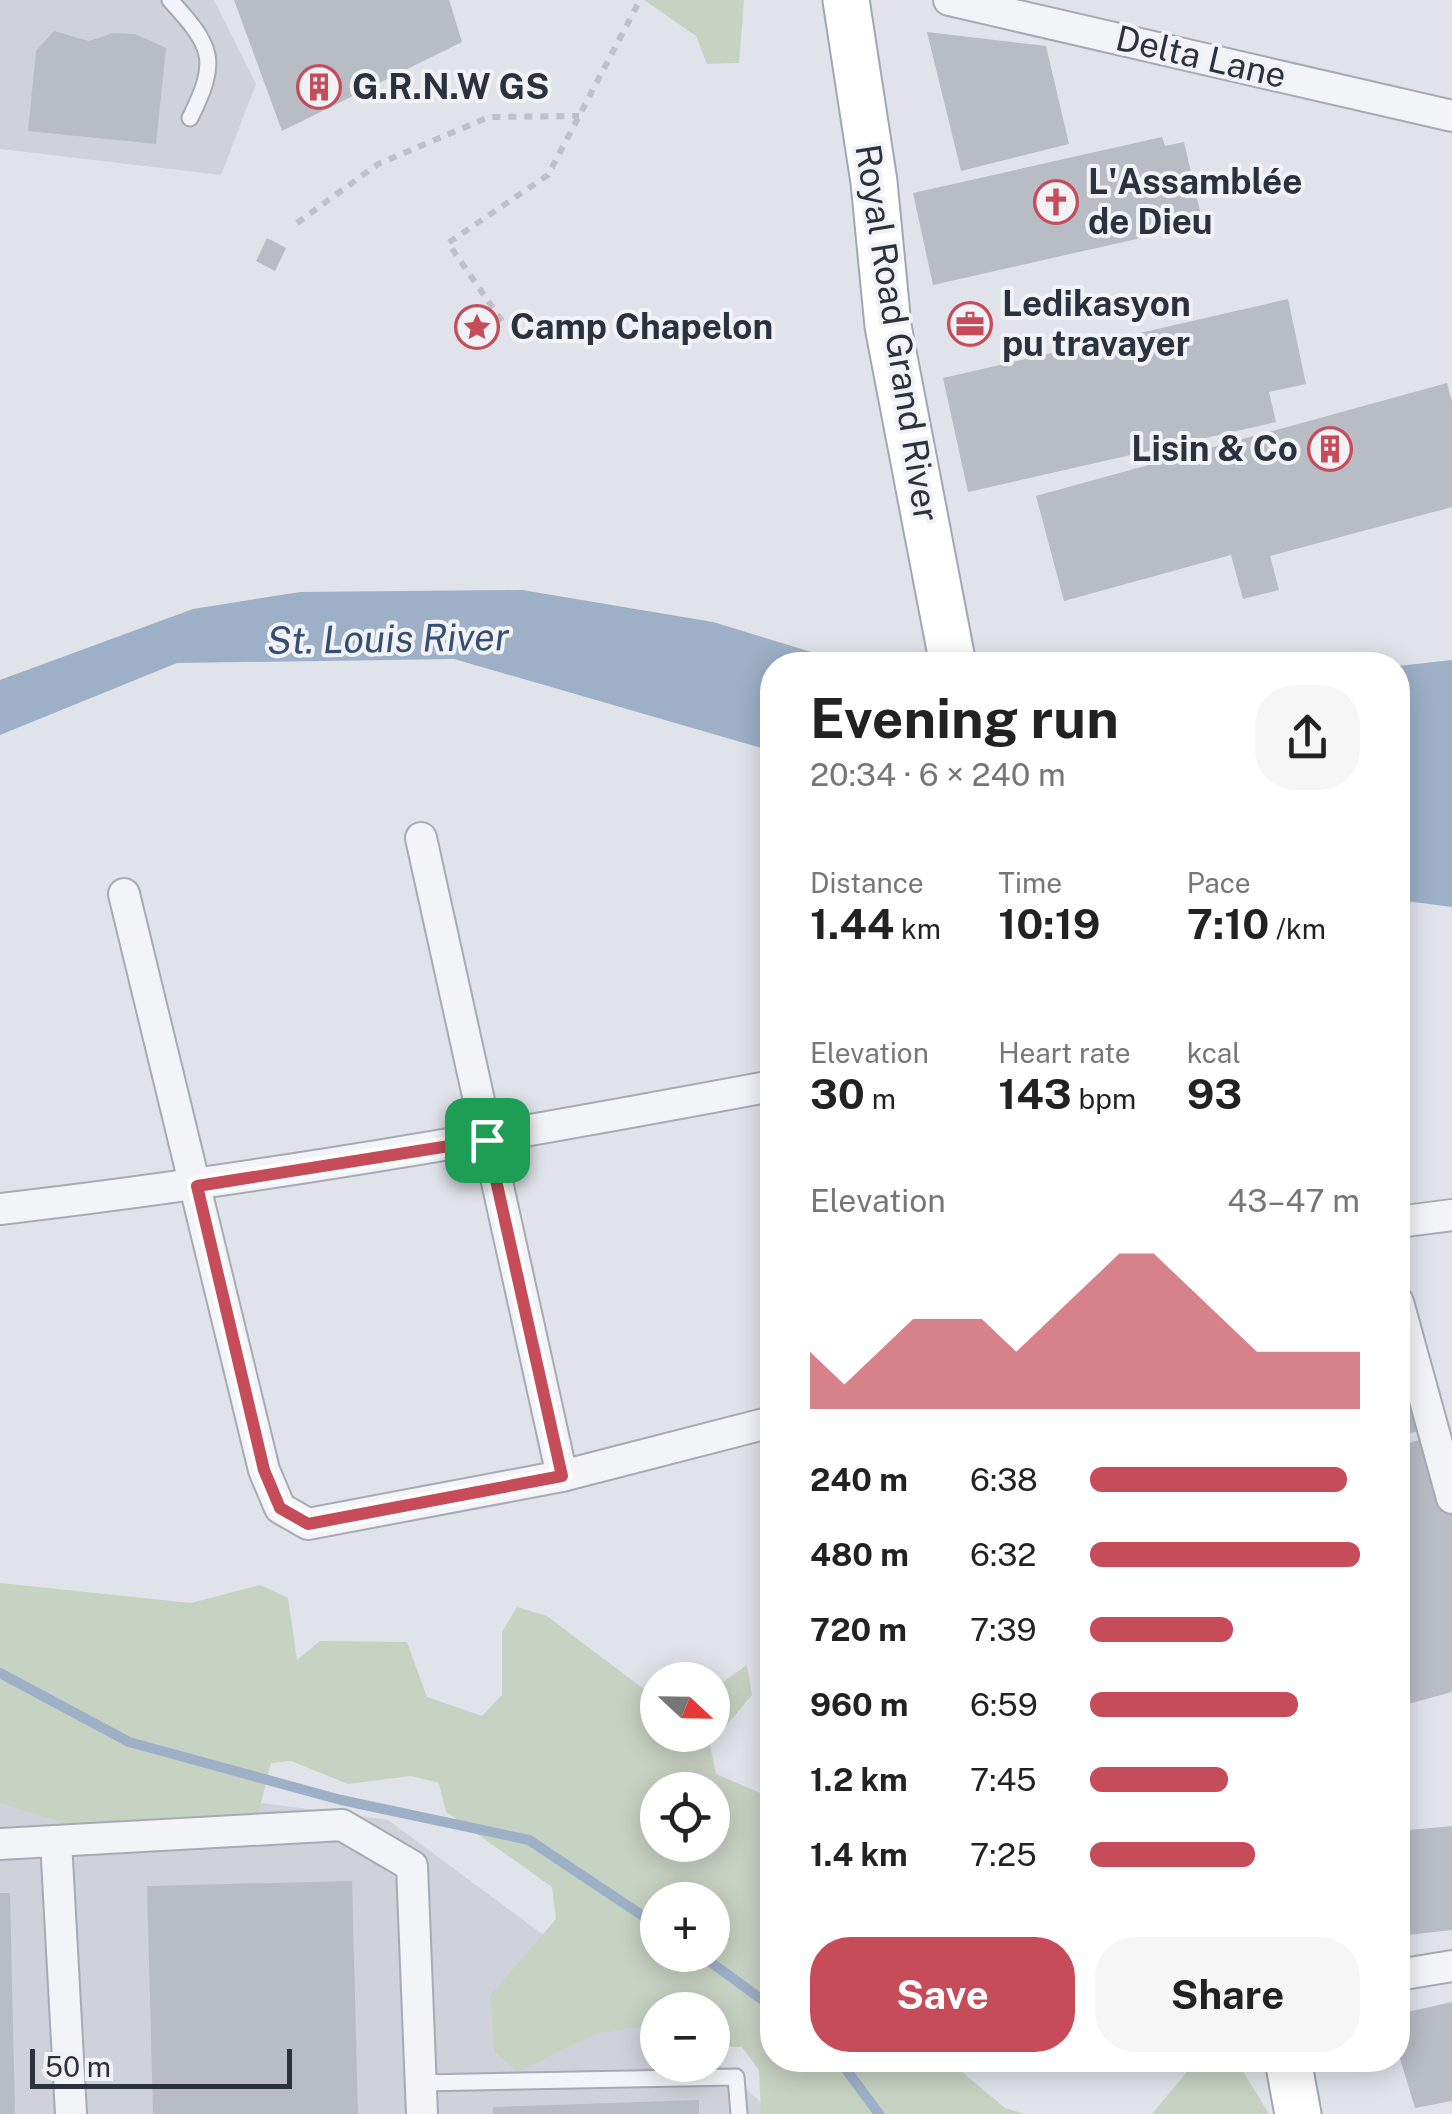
<!DOCTYPE html>
<html lang="en">
<head>
<meta charset="utf-8">
<style>
  body { margin:0; font-family:"Public Sans",sans-serif; background:#f6f6f6; color:#222; height:100vh; display:flex; flex-direction:column; font-size:38px; white-space:nowrap }
  * { box-sizing:border-box; margin:0 }
  p { font-size:32px; color:#767676 }
  .icon { flex:none; width:55px; height:55px; fill:none; stroke:currentColor; stroke-width:2; stroke-linecap:round; stroke-linejoin:round }
  .map { position:relative; flex:1; overflow:hidden }
  .drawer { position:absolute; left:760px; top:652px; width:650px; height:1420px; display:flex; flex-direction:column; background:#fff; border-radius:40px; box-shadow:0 5px 25px #0003 }
  .drawer>* { flex:none }
  .needle { width:65px; rotate:112deg }
  .buttons { position:absolute; left:640px; top:1662px; display:grid; gap:20px }
  .buttons a { display:grid; place-items:center; width:90px; height:90px; border-radius:50%; background:#fff; box-shadow:0 5px 25px #0003; font-size:50px }
  .scale { position:absolute; left:30px; bottom:25px; width:262px; box-sizing:border-box; padding-left:10px; border:5px solid #2a313f; border-top:0; font-size:28px; line-height:35px; white-space:nowrap; color:#2a313f; -webkit-text-stroke:8px #f0f2f6; paint-order:stroke }
  .pin { position:absolute; display:grid; place-items:center; width:85px; height:85px; color:#fff; margin:-42px; border-radius:20px; box-shadow:0 5px 15px #0006 }
  .round { display:grid; place-items:center; flex:none; width:105px; height:105px; border-radius:40px; background:#f6f6f6 }
  .headline { display:flex; align-items:center; justify-content:space-between; height:170px; padding:0 50px }
  h1 { font-size:55px; font-weight:700; line-height:75px }
  .stats { display:grid; grid-template-columns:repeat(3,1fr); gap:15px; height:170px; padding:10px 50px }
  .stats div { display:grid; align-content:center }
  .stats b { font-size:42px; font-weight:700 }
  .stats small { font-size:28px; font-weight:400 }
  .stats p { font-size:28px }
  .chart { height:280px; padding:20px 50px }
  .chart p { display:flex; justify-content:space-between }
  .chart svg { width:100%; height:180px; margin-top:10px; fill:#c74c5a; opacity:.7 }
  .button { display:flex; gap:20px; margin-top:auto; padding:20px 50px }
  .button a { flex:1; height:115px; border-radius:40px; background:#c74c5a; color:#fff; font-size:40px; font-weight:700; line-height:115px; text-align:center }
  .button a+a { background:#f6f6f6; color:#222 }
  ul { padding:0 50px; list-style:none; font-size:32px }
  li { display:grid; grid-template-columns:160px 120px 1fr; align-items:center; height:75px }
  li i { height:25px; border-radius:12px; background:#c74c5a }
  .map>svg:first-child { display:block }
  .built { fill:#cfd2da }
  .green { fill:#c6d2c2; fill-rule:evenodd }
  .water { fill:#9db0c7 }
  .lines { fill:none; stroke-linecap:round; stroke-linejoin:round }
  .stream { stroke:#9db0c7; stroke-width:10 }
  .building { fill:#b8bcc5 }
  .lane-casing { stroke:#a6aab3; stroke-width:19 }
  .street-casing { stroke:#a6aab3; stroke-width:34 }
  .primary-casing { stroke:#a0a7b4; stroke-width:49 }
  .path { stroke:#bfc1c7; stroke-width:6; stroke-dasharray:8 8; stroke-linecap:butt }
  .lane { stroke:#f3f4f7; stroke-width:15 }
  .street { stroke:#f3f4f7; stroke-width:30 }
  .primary { stroke:#fff; stroke-width:45 }
  .route-casing { stroke:#fff; stroke-width:20 }
  .route { stroke:#c74c5a; stroke-width:12 }
  .labels { text-anchor:middle; stroke-width:8; stroke-linejoin:round; paint-order:stroke }
  .street-label { font-size:35px; fill:#2a313f; stroke:#f0f2f6 }
  .poi-label { font-size:35px; font-weight:bold; fill:#2a313f; stroke:#f0f2f6; text-anchor:start }
  .water-label { font-size:38px; font-style:italic; fill:#364e71; stroke:#f0f2f6 }
</style>
</head>
<body>
<div class="map">
<svg width="1452" height="2114" viewBox="0 0 1452 2114">
  <rect width="100%" height="100%" fill="#e0e3e9"/>
  <!-- built -->
  <g class="built">
    <path d="M0 0H214L256 84 221 175 0 149Z"/>
    <path d="M0 1767 388 1820 657 2019 658 2065H712L713 2060 774 2114H0Z"/>
  </g>
  <!-- green -->
  <g class="green">
    <path d="M644 0H744L739 63 707 64 696 36Z"/>
    <path d="M0 1583 191 1603 260 1585 288 1598 297 1660 320 1641 407 1642 427 1697 482 1716 502 1695V1632L517 1607 547 1616 645 1690 657 1692 658 1735H712L713 1689 747 1665 752 1695 710 1745 716 1774 772 1798V2060H948L1005 2108 1024 2114H761L759 2070 742 2047 713 2046 712 2010H658L657 2025 597 2033 518 2072 495 2052 490 1996 556 1919 552 1887 446 1812 439 1783 411 1776 348 1784 291 1761 271 1763 256 1822 64 1823 0 1803ZM658 1790H712V1845H658ZM658 1900H712V1955H658Z"/>
    <path d="M1197 2060H1236L1269 2114H1152Z"/>
  </g>
  <!-- water -->
  <g class="water">
    <path d="M522 590 713 622 854 665H772V751L454 659 177 663 0 735V680L193 609 300 592Z"/>
    <path d="M1452 660V907L1398 900V666Z"/>
  </g>
  <g class="lines">
    <!-- stream -->
    <g class="stream">
      <path d="M0 1673 129 1742 341 1800 529 1840 658 1926"/>
      <path d="M701 1955 772 2007"/>
      <path d="M839 2060 879 2114"/>
    </g>
  </g>
  <!-- building -->
  <g class="building">
    <path d="M234 0H449L462 42 282 131Z"/>
    <path d="M54 31 89 41 113 33 135 34 166 48 156 144 28 131 36 51Z"/>
    <path d="M927 32 1046 46 1069 144 961 171Z"/>
    <path d="M1162 137 1165 146 1184 142 1200 211 1183 215 1185 228 933 285 913 193Z"/>
    <path d="M267 238 286 248 275 271 256 261Z"/>
    <path d="M1288 299 1306 384 1269 392 1276 422 968 492 943 378Z"/>
    <path d="M1447 383 1452 402V507L1270 556 1279 590 1243 599 1231 555 1064 601 1036 496Z"/>
    <path d="M1398 1333 1423 1430 1398 1436Z"/>
    <path d="M1433 1436 1452 1507V1692L1401 1706 1398 1446Z"/>
    <path d="M1452 1826V1930L1398 1936V1831Z"/>
    <path d="M352 1881 358 2114H153L147 1886Z"/>
    <path d="M0 1893H10L15 2114H0Z"/>
    <path d="M1452 2002V2101L1415 2108 1398 2052V2014Z"/>
    <path d="M994 2060H1033V2062L996 2070Z"/>
    <path d="M699 2100V2114H493V2107Z"/>
  </g>
  <g class="lines">
    <!-- lane casing -->
    <g class="lane-casing">
      <g id="lane">
        <path d="M170 0C213 47 219 60 190 118"/>
        <path d="M421 2083 736 2077 739 2114"/>
      </g>
    </g>
    <!-- street casing -->
    <g class="street-casing">
      <g id="street">
        <path d="M949 0 1452 116"/>
        <path d="M421 838 562 1476"/>
        <path d="M124 894 264 1470 280 1508 308 1524 562 1476 772 1422"/>
        <path d="M0 1209C260 1179 516 1134 772 1086"/>
        <path d="M1398 1222 1452 1215"/>
        <path d="M1398 1302 1452 1498"/>
        <path d="M56 1841 71 2114"/>
        <path d="M0 1844 342 1825 412 1866 422 2114"/>
        <path d="M1398 1975 1452 1966"/>
      </g>
    </g>
    <!-- primary casing -->
    <g class="primary-casing">
      <g id="primary">
        <path d="M846 0 874 182 888 326 953 665"/>
        <path d="M1288 2060 1298 2114"/>
      </g>
    </g>
    <!-- path -->
    <g class="path">
      <path d="M297 223 378 164 489 117 579 116"/>
      <path d="M502 321 448 243 548 175 640 0"/>
    </g>
    <!-- lane -->
    <use href="#lane" class="lane"/>
    <!-- street -->
    <use href="#street" class="street"/>
    <!-- primary -->
    <use href="#primary" class="primary"/>
  </g>
  <g class="lines">
    <!-- route casing -->
    <g class="route-casing">
      <path id="route" d="M487 1140 562 1476 308 1524 280 1508 264 1470 197 1186Z"/>
    </g>
    <!-- route -->
    <use href="#route" class="route"/>
  </g>
  <!-- icons -->
  <defs>
    <g id="building-ring" transform="scale(2.25)"><circle r="9.5" fill="#f0f2f6" stroke="#c74c5a" stroke-width="1.5"/><path d="M-4-6H4V6H1V3H-1V6H-4ZM-2.5-4.3h1.7v1.8h-1.7ZM.8-4.3h1.7v1.8H.8ZM-2.5-1h1.7V.8h-1.7ZM.8-1h1.7V.8H.8Z" fill="#c74c5a"/></g>
    <g id="church-ring" transform="scale(2.25)"><circle r="9.5" fill="#f0f2f6" stroke="#c74c5a" stroke-width="1.5"/><path d="M-1.2-6h2.4v3.5h3.3v2.4h-3.3V6h-2.4V-.1h-3.3v-2.4h3.3Z" fill="#c74c5a"/></g>
    <g id="office-ring" transform="scale(2.25)"><circle r="9.5" fill="#f0f2f6" stroke="#c74c5a" stroke-width="1.5"/><path d="M-6-3h4V-5.5h4V-3h4V5H-6ZM-1-4.5V-3h2v-1.5ZM-6 0V1H6V0Z" fill="#c74c5a"/></g>
    <g id="sight-ring" transform="scale(2.25)"><circle r="9.5" fill="#f0f2f6" stroke="#c74c5a" stroke-width="1.5"/><path d="M0-6L1.8-2.2L6-1.7L2.9 1.2L3.7 5.4L0 3.3L-3.7 5.4L-2.9 1.2L-6-1.7L-1.8-2.2Z" fill="#c74c5a"/></g>
  </defs>
  <g fill-rule="evenodd">
    <use href="#building-ring" x="319" y="87"/>
    <use href="#church-ring" x="1056" y="202"/>
    <use href="#office-ring" x="970" y="324"/>
    <use href="#sight-ring" x="477" y="327"/>
    <use href="#building-ring" x="1330" y="449"/>
  </g>
  <g class="labels">
    <!-- street labels -->
    <g class="street-label">
      <text transform="translate(1201 57) rotate(13)" y="12">Delta Lane</text>
      <text transform="translate(897 333) rotate(81)" y="12">Royal Road Grand River</text>
    </g>
    <!-- poi labels -->
    <g class="poi-label">
      <text x="352" y="99">G.R.N.W GS</text>
      <text x="1088" y="194">L'Assamblée<tspan x="1088" dy="40">de Dieu</tspan></text>
      <text x="1002" y="316">Ledikasyon<tspan x="1002" dy="40">pu travayer</tspan></text>
      <text x="510" y="339">Camp Chapelon</text>
      <text x="1298" y="461" text-anchor="end">Lisin &amp; Co</text>
    </g>
    <!-- water labels -->
    <g class="water-label">
      <text transform="translate(388 639) rotate(-1)" y="13">St. Louis River</text>
    </g>
  </g>
</svg>
<div class="buttons">
<a><svg class="needle" viewBox="-14 -14 28 28"><path d="M0-13l5 13h-10z" fill="#e53935"/><path d="M0 13l5-13h-10z" fill="#767676"/></svg></a>
<a><svg class="icon" aria-label="locate" viewBox="0 0 24 24"><circle cx="12" cy="12" r="6"/><path d="M12 2v4M12 18v4M2 12h4M18 12h4"/></svg></a>
<a>+</a>
<a>−</a>
</div>
<div class="scale">50 m</div>
<div class="pin" style="left:487px;top:1140px;background:#1e9e55"><svg class="icon" aria-label="arrive" viewBox="0 0 24 24"><path d="M6 21V4h12l-3 4 3 4H6"/></svg></div>
<section class="drawer">
<div class="headline"><div><h1>Evening run</h1><p>20:34 · 6 × 240 m</p></div><a class="round"><svg class="icon" aria-label="share" viewBox="0 0 24 24"><path d="M12 15V3M7 8l5-5 5 5M5 13v7h14v-7"/></svg></a></div>
<div class="stats">
<div><p>Distance</p><b>1.44<small> km</small></b></div>
<div><p>Time</p><b>10:19</b></div>
<div><p>Pace</p><b>7:10<small> /km</small></b></div>
</div>
<div class="stats">
<div><p>Elevation</p><b>30<small> m</small></b></div>
<div><p>Heart rate</p><b>143<small> bpm</small></b></div>
<div><p>kcal</p><b>93</b></div>
</div>
<div class="chart"><p><span>Elevation</span>43–47 m</p>
<svg viewBox="0 0 160 44" preserveAspectRatio="none"><path d="M0 44V30L10 38L20 30L30 22L40 22L50 22L60 30L70 22L80 14L90 6L100 6L110 14L120 22L130 30L140 30L150 30L160 30V44z"/></svg>
</div>
<ul>
<li><b>240 m</b>6:38<i style="width:95%"></i></li>
<li><b>480 m</b>6:32<i style="width:100%"></i></li>
<li><b>720 m</b>7:39<i style="width:53%"></i></li>
<li><b>960 m</b>6:59<i style="width:77%"></i></li>
<li><b>1.2 km</b>7:45<i style="width:51%"></i></li>
<li><b>1.4 km</b>7:25<i style="width:61%"></i></li>
</ul>
<div class="button"><a>Save</a><a>Share</a></div>
</section>
</div>
</body>
</html>
